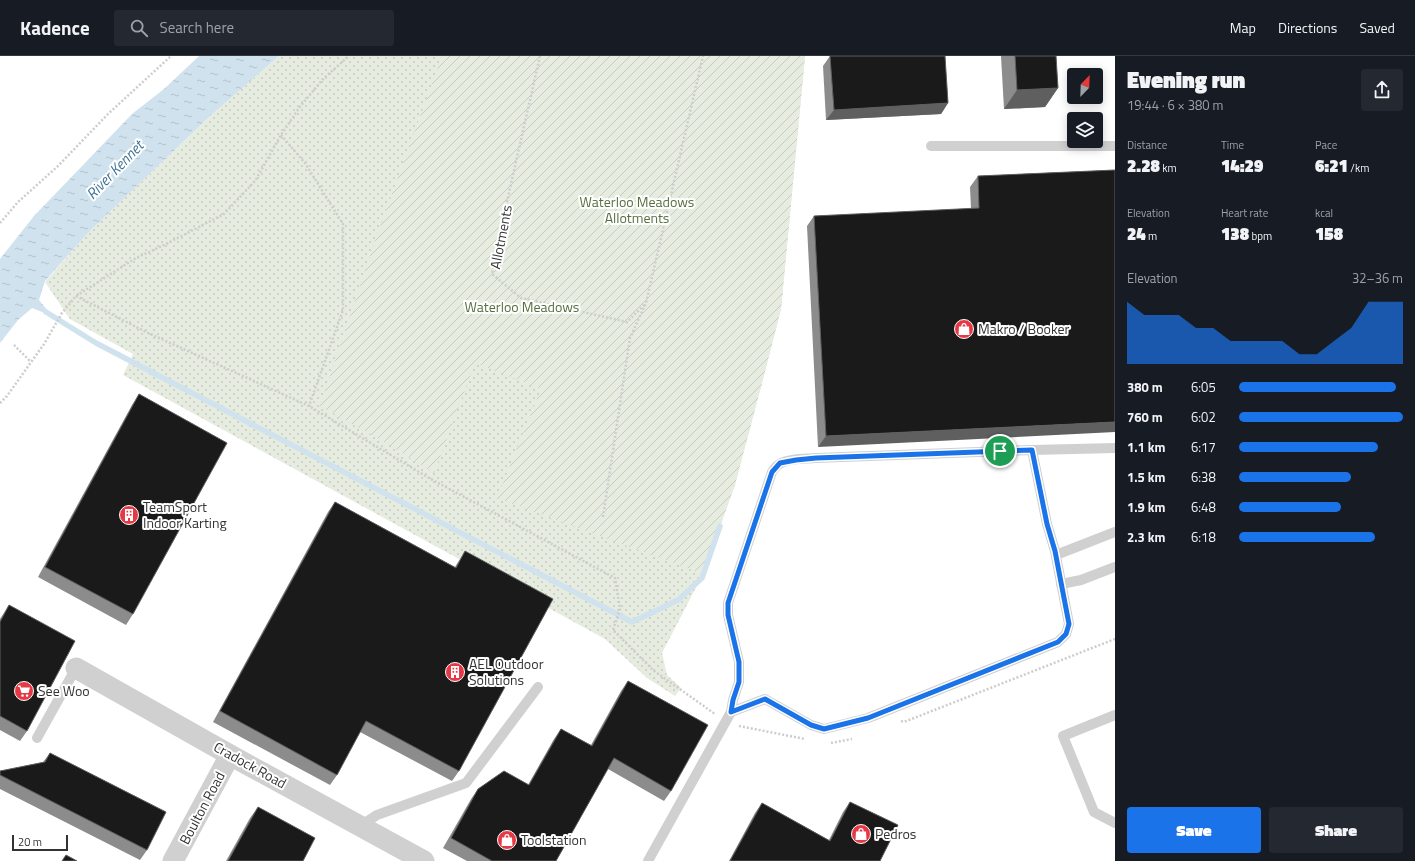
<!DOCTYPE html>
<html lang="en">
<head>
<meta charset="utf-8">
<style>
  body { margin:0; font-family:"Titillium Web",sans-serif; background:#242831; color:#f1f3f6; height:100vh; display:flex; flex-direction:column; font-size:15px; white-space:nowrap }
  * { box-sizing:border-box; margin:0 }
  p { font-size:13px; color:#9ea1a6 }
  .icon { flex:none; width:22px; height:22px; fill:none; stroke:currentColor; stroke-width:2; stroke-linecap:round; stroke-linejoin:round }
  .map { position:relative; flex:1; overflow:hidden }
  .panel { display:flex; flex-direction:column; background:#171b24; width:300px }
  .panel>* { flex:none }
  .needle { width:26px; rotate:23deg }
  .tools { position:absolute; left:1067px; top:12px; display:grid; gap:8px }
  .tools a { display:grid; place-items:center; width:36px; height:36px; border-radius:4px; background:#171b24; box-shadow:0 2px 10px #0003; font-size:20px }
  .scale { position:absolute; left:12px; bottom:10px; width:56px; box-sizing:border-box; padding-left:4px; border:2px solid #333; border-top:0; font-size:11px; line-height:14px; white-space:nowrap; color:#333; -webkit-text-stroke:3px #fff; paint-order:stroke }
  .pin { position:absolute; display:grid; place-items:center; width:34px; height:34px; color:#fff; margin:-17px; border:2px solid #fff; border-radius:50%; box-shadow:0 1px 4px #0007 }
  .round { display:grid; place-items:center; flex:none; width:42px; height:42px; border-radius:4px; background:#242831 }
  .overview { display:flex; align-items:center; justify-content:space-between; height:68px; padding:0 12px }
  h1 { font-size:22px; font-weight:800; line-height:30px }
  .stats { display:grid; grid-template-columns:repeat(3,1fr); gap:6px; height:68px; padding:4px 12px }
  .stats div { display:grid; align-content:center }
  .stats b { font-size:17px; font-weight:800 }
  .stats small { font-size:11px; font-weight:400 }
  .stats p { font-size:11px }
  .chart { height:112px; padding:8px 12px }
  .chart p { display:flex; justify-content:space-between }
  .chart svg { width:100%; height:72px; margin-top:4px; fill:#1a73e8; opacity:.7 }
  .primary-button { display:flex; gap:8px; margin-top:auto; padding:8px 12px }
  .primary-button a { flex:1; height:46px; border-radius:4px; background:#1a73e8; color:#fff; font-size:16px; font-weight:800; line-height:46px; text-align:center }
  .primary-button a+a { background:#242831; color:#f1f3f6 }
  ul { padding:0 12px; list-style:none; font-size:13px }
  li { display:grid; grid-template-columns:64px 48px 1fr; align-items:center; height:30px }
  li i { height:10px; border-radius:5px; background:#1a73e8 }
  header { display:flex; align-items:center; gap:24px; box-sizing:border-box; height:56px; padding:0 20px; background:#171b24; border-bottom:1px solid #363941 }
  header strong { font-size:19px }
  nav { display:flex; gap:22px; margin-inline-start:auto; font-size:14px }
  .search { width:280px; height:36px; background:#242831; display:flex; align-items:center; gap:10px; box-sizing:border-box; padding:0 14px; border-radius:4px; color:#9ea1a6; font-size:15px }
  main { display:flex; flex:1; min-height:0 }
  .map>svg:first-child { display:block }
  .park { fill:url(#park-dots) }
  .garden { fill:url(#garden-furrows) }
  .water { fill:url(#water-ripples) }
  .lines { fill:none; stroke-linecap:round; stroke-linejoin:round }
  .stream { stroke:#cfe2ee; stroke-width:5.5 }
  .path { stroke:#cdcdcd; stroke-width:2.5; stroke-dasharray:2 2; stroke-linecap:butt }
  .service { stroke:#d0d0d0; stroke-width:10 }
  .minor { stroke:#d0d0d0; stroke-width:21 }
  .wall { fill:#8c8c8c }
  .shaded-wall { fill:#5f5f5f }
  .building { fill:#1a1a1a; stroke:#5f5f5f }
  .route-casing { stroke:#fff; stroke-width:8 }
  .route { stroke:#1a73e8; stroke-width:5 }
  .labels { text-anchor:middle; stroke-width:4; stroke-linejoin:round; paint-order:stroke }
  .park-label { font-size:14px; fill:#56703f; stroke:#fff }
  .street-label { font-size:14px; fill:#333; stroke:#fff }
  .poi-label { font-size:14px; fill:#333; stroke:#fff; text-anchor:start }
  .water-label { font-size:15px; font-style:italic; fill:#3f7597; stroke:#fff }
</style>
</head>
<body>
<header>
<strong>Kadence</strong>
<div class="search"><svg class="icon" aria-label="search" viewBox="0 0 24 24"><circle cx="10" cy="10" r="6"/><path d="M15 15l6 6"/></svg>Search here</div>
<nav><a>Map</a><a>Directions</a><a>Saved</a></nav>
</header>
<main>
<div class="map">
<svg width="1115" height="805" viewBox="0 0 1115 805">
  <defs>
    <pattern id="park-dots" width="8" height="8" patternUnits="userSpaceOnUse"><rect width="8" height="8" fill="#e6ecdf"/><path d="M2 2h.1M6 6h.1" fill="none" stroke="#c6cbc0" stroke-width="1.8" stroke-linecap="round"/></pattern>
    <pattern id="garden-furrows" width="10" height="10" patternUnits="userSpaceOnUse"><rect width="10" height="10" fill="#e6ecdf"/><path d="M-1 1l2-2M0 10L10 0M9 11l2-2" fill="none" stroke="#c6cbc0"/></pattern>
    <pattern id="water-ripples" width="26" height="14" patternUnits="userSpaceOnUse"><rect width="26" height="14" fill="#cfe2ee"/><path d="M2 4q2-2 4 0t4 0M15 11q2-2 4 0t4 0" fill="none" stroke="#b2c2cd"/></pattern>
  </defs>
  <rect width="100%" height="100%" fill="#fff"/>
  <!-- park -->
  <path class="park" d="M279 0H805L781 253 762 327 735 429 703 518 662 597 667 619 681 632 675 640 647 622 605 583 123 319 133 298 70 263 45 226 89 176 208 62Z"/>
  <!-- garden -->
  <path class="garden" d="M442 0H805L781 253 762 327 735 428 703 518 497 442 541 333 475 307 434 417 386 387 320 350 376 182Z"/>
  <!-- water -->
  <path class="water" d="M199 0H279L208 62 89 176 45 225 39 244 52 260 32 252 18 264 0 287V203L34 160 132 58 164 33Z"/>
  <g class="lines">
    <!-- stream -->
    <path class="stream" d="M46 256 96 287 632 566 678 544 702 522 720 470"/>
    <!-- path -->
    <g class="path">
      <path d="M540 0 510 132 492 218 521 242 627 266 644 249"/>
      <path d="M281 79 305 107 343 168V254L309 350"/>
      <path d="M0 167 18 146 58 110 108 58 171 0"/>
      <path d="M76 240 146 276 309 350 429 422 615 522 620 553 613 574 653 614 715 658"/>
      <path d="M14 289 31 306"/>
      <path d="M0 347 7 340 44 288 62 257 76 240 136 202 164 189 224 158 255 125 281 79 299 52 323 23 349 0"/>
      <path d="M603 461 630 282 646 247 703 0"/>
      <path d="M901 665 904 666 1115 583"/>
      <path d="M739 670 805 683"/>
      <path d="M831 687 852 683"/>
    </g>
    <!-- service -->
    <g class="service">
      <path d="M931 90H1115"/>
      <path d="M1032 394 1115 392"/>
      <path d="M1056 499 1115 476"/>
      <path d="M1061 528 1081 524 1115 511"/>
      <path d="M1115 659 1063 680 1094 756 1115 767"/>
      <path d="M37 682 76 612"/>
      <path d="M360 770 377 759 466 727 538 631"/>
      <path d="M648 805 731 656 733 644 739 626V606L728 559V547L772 416C774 413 777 409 781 407 791 402 805 403 816 402L1032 394 1047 468 1055 495 1069 568 1066 578 1058 586 868 662 824 673 811 669 765 643 731 656"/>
    </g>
    <!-- minor -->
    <g class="minor">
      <path d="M76 612 230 699 424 805"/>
      <path d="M173 805 230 699"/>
    </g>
  </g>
  <!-- wall -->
  <g class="wall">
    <path d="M830 0H945L948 47 941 58 826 64 823 10Z"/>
    <path d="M1001 0H1056L1058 32 1045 51 1004 53Z"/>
    <path d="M1115 114 818 391 807 170 814 160 971 153 970 131 978 120Z"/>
    <path d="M139 338 133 558 126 569 38 521 132 349Z"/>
    <path d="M335 446 455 511 465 495 459 715 452 725 360 676 337 719 330 729 213 666 328 456Z"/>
    <path d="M9 549 27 675 20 685 0 674V563Z"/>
    <path d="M628 625 671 735 664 745 608 713 556 805H467L443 792 471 743 478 733 528 729 554 683 561 673 591 689 621 635Z"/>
    <path d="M50 697 147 794 140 804 0 733V715L43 706Z"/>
    <path d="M850 746 880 805H729L755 757 762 747 829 784 843 756Z"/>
    <path d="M258 751 303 805H226L250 762Z"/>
  </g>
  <!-- shaded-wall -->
  <g class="shaded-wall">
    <path d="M1058 32 1045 51 1004 53 1017 34Z"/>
    <path d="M948 47 941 58 826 64 834 54Z"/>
    <path d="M1115 366V376L818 391 826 380Z"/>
  </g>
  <!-- building -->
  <g class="building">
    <path d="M830 0H945L948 47 834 54Z"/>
    <path d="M1015 0H1056L1058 32 1017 34Z"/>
    <path d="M1115 114V366L826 380 814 160 979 152 978 120Z"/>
    <path d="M139 338 227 387 133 558 45 511Z"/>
    <path d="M335 446 456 512 465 495 553 543 459 715 366 665 337 719 220 655Z"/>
    <path d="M9 549 75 585 27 675 0 660V566Z"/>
    <path d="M628 625 708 669 671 735 614 702 556 805H492L451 782 478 733 504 715 529 729 561 673 592 690Z"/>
    <path d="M50 697 166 756 147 794 0 719V715L45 706Z"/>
    <path d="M850 746 898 769 880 805H730L762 747 830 785Z"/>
    <path d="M258 751 315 782 303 805H228Z"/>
    <path d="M66 799 77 805H62Z"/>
  </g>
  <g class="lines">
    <!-- route casing -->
    <g class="route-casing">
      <path id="route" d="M1032 394 1047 468 1055 495 1069 568 1066 578 1058 586 868 662 824 673 811 669 765 643 731 656 733 644 739 626V606L728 559V547L772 416 780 407 796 404 816 402Z"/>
    </g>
    <!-- route -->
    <use href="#route" class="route"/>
  </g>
  <!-- icons -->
  <defs>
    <g id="shop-disc" transform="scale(1)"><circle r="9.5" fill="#e63946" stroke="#fff"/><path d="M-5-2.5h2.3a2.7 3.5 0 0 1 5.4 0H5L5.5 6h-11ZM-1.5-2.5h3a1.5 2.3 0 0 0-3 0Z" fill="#fff"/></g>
    <g id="building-disc" transform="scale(1)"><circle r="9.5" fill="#e63946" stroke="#fff"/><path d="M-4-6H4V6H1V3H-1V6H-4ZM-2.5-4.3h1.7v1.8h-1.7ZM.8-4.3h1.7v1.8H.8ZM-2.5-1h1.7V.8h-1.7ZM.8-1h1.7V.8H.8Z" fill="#fff"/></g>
    <g id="supermarket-disc" transform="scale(1)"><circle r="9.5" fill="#e63946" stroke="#fff"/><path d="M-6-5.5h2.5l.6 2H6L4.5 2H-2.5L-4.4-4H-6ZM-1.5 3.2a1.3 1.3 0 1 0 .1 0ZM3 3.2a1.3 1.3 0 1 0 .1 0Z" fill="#fff"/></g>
  </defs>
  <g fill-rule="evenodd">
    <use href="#shop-disc" x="964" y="273"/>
    <use href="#building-disc" x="129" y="459"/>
    <use href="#building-disc" x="455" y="616"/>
    <use href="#supermarket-disc" x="24" y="635"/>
    <use href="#shop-disc" x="861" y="778"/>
    <use href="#shop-disc" x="507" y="784"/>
  </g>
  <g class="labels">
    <!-- park labels -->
    <g class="park-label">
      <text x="637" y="151">Waterloo Meadows<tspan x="637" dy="16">Allotments</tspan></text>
      <text x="522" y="256">Waterloo Meadows</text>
    </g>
    <!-- street labels -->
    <g class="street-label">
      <text transform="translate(501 181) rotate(-79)" y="5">Allotments</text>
      <text transform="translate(250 709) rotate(29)" y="5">Cradock Road</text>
      <text transform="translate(202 752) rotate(-62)" y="5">Boulton Road</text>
    </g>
    <!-- poi labels -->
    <g class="poi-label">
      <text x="978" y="278">Makro / Booker</text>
      <text x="143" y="456">TeamSport<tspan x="143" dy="16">Indoor Karting</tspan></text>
      <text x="469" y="613">AEL Outdoor<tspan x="469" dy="16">Solutions</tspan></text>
      <text x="38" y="640">See Woo</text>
      <text x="875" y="783">Pedros</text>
      <text x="521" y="789">Toolstation</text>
    </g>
    <!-- water labels -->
    <g class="water-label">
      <text transform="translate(115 114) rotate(-46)" y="5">River Kennet</text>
    </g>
  </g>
</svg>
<div class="tools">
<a><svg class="needle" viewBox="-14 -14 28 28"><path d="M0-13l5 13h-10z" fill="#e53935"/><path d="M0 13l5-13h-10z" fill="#9ea1a6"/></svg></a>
<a><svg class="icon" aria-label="layers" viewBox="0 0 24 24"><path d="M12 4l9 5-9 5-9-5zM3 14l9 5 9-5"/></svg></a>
</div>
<div class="scale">20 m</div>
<div class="pin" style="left:1000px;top:395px;background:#1e9e55"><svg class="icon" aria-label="arrive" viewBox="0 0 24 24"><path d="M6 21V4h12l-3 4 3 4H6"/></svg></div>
</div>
<section class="panel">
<div class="overview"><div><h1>Evening run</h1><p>19:44 · 6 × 380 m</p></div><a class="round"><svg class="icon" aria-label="share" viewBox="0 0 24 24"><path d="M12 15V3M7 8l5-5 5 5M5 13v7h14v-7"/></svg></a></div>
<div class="stats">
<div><p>Distance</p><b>2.28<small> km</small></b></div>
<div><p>Time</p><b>14:29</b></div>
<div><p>Pace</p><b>6:21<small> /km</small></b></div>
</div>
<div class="stats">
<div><p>Elevation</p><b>24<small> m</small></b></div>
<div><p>Heart rate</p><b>138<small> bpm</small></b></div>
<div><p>kcal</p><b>158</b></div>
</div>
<div class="chart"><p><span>Elevation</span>32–36 m</p>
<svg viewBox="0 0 160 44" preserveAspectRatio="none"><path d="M0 44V6L10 14L20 14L30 14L40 22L50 22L60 30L70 30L80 30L90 30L100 38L110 38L120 30L130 22L140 6L150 6L160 6V44z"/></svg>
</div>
<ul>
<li><b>380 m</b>6:05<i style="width:96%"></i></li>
<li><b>760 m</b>6:02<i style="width:100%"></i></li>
<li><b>1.1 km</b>6:17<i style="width:85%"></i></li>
<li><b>1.5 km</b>6:38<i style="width:68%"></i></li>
<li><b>1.9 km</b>6:48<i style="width:62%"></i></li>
<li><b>2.3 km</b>6:18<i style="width:83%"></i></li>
</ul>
<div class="primary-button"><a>Save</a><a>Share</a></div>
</section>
</main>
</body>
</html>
